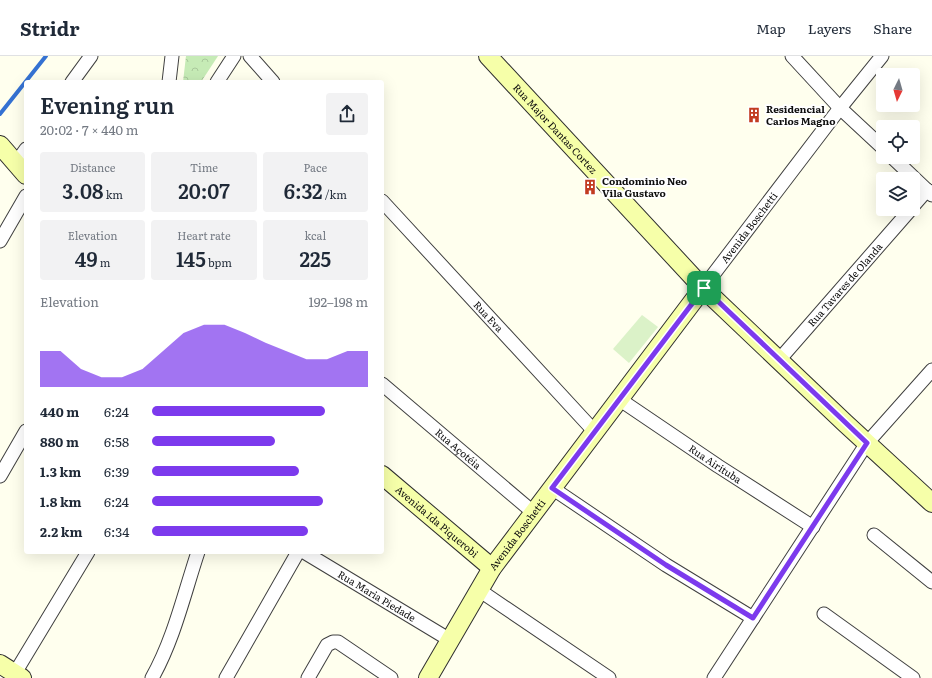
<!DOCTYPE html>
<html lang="en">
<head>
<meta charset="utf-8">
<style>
  body { margin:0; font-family:Literata,serif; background:#f2f2f3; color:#1f2937; height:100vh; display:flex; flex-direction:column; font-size:15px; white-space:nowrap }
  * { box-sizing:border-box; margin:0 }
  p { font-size:13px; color:#747a83 }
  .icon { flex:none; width:22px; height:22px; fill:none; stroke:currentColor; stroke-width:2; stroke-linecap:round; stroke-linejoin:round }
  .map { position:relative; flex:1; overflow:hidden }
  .sheet { position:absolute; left:24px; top:24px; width:360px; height:474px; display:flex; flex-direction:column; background:#fff; border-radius:4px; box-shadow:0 4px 16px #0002 }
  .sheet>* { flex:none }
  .needle { width:26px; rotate:185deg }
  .buttons { position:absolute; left:876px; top:12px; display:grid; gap:8px }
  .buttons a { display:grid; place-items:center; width:44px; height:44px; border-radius:4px; background:#fff; box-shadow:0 4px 16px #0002; font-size:20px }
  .pin { position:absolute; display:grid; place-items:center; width:34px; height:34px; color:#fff; margin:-17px; border-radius:8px; box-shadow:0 2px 6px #0006 }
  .round { display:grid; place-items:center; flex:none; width:42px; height:42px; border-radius:4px; background:#f2f2f3 }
  .headline { display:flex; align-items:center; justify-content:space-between; height:68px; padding:0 16px }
  h1 { font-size:22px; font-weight:600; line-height:30px }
  .stats { display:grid; grid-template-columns:repeat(3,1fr); gap:6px; height:68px; padding:4px 16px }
  .stats div { display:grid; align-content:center; border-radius:4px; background:#f2f2f3; text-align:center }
  .stats b { font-size:20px; font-weight:600 }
  .stats small { font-size:11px; font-weight:400 }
  .stats p { font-size:11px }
  .chart { height:112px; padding:8px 16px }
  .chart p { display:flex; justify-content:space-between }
  .chart svg { width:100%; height:72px; margin-top:4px; fill:#7c3aed; opacity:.7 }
  ul { padding:0 16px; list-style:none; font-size:13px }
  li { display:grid; grid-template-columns:64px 48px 1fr; align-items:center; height:30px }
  li i { height:10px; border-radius:5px; background:#7c3aed }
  header { display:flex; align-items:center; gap:24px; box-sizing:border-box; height:56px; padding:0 20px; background:#fff; border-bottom:1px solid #e0e1e3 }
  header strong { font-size:19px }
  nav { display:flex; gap:22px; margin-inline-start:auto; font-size:14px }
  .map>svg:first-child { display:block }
  .park { fill:url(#park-crowns) }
  .pitch { fill:#dbf2c8 }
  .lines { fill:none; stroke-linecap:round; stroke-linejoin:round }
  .stream { stroke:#3572d2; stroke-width:4 }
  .street-casing { stroke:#404040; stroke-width:15 }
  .secondary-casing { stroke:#2f2f2f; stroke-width:20 }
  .street { stroke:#fff; stroke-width:13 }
  .secondary { stroke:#f6ffa9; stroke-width:18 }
  .route-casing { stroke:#fff; stroke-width:8 }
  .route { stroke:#7c3aed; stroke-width:5 }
  .labels { text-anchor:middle; stroke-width:4; stroke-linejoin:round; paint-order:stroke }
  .poi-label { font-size:10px; font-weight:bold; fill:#0d0d0d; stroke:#fff; text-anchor:start }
  .street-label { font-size:10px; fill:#0d0d0d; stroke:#fff }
</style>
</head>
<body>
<header>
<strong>Stridr</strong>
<nav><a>Map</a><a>Layers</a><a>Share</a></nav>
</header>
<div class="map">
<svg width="932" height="622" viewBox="0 0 932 622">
  <defs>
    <pattern id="park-crowns" width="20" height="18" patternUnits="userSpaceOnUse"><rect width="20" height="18" fill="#c6ebb6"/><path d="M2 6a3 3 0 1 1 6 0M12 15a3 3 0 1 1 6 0" fill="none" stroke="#a9c89b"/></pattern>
  </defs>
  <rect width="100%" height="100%" fill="#ffe"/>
  <!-- park -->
  <path class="park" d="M186 0H218L201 26H183Z"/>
  <!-- pitch -->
  <path class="pitch" d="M642 259 658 271 629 307 613 293Z"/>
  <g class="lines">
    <!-- stream -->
    <path class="stream" d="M0 58 46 0"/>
    <!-- street casing -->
    <g class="street-casing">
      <g id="street">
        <path d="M250 0 273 26"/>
        <path d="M792 0 840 52 883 92"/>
        <path d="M72 26 91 0"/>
        <path d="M169 26 172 0"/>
        <path d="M217 26 234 0"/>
        <path d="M892 101 932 139"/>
        <path d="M16 107 26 93"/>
        <path id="s1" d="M382 145 595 376"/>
        <path d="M913 150 927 134"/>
        <path d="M0 185 26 140"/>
        <path id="s2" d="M703 232 840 52 882 0"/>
        <path id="s3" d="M779 304 911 153"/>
        <path id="s4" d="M382 328 534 457"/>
        <path id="s5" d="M619 343 718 410 813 471"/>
        <path d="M0 420 26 375"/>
        <path d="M552 432 666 509 753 562"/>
        <path d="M874 479 932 526"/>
        <path id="s6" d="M304 496 450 584"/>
        <path d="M479 534 609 622"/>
        <path d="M824 558 913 622"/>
        <path d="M15 617 88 496"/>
        <path d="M152 622C174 583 184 538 198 496"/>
        <path d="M226 622 298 496"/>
        <path d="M308 622 327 589 333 586H338L391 622"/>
        <path d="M714 622 867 387 932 314"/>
      </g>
    </g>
    <!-- secondary casing -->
    <g class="secondary-casing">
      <g id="secondary">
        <path id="s7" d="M488 0 703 232 845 367 932 447"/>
        <path d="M0 89 26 119"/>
        <path id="s8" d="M382 419 492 512"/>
        <path d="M0 608 22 622"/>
        <path id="s9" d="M428 622 492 512 703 232"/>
      </g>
    </g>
    <!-- street -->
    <use href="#street" class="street"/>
    <!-- secondary -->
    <use href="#secondary" class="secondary"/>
  </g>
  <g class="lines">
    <!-- route casing -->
    <g class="route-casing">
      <path id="route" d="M704 232 867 387 753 562 666 509 552 432Z"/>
    </g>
    <!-- route -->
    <use href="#route" class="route"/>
  </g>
  <!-- icons -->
  <defs>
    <g id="building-bare" transform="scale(1.2)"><path d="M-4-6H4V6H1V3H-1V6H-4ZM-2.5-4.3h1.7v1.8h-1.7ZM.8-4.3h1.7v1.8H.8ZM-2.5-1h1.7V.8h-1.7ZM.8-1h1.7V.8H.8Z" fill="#c23b21" stroke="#fff" stroke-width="2.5" paint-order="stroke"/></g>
  </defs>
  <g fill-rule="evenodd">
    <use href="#building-bare" x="754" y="59"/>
    <use href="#building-bare" x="590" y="131"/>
  </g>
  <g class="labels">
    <!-- poi labels -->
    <g class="poi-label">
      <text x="766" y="57">Residencial<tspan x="766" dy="12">Carlos Magno</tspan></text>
      <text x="602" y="129">Condominio Neo<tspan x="602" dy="12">Vila Gustavo</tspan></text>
    </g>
    <!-- street labels -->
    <g class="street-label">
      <text dy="4" stroke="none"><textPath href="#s7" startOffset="99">Rua Major Dantas Cortez</textPath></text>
      <text dy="4" stroke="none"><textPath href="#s2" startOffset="76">Avenida Boschetti</textPath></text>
      <text dy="4" stroke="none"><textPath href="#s3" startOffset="100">Rua Tavares de Olanda</textPath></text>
      <text dy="4" stroke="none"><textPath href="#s1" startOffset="157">Rua Eva</textPath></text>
      <text dy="4" stroke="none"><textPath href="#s4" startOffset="100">Rua Açotéia</textPath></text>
      <text dy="4" stroke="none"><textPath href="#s5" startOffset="116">Rua Airituba</textPath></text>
      <text dy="4" stroke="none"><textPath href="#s8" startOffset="72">Avenida Ida Piquerobi</textPath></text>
      <text dy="4" stroke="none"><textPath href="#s9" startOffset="169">Avenida Boschetti</textPath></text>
      <text dy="4" stroke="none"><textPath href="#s6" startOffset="85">Rua Maria Piedade</textPath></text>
    </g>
  </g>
</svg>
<div class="buttons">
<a><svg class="needle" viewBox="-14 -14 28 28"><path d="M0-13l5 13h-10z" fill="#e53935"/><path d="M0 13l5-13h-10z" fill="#747a83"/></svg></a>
<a><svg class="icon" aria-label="locate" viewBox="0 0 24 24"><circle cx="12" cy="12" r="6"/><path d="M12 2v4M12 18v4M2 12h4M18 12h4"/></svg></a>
<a><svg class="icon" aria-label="layers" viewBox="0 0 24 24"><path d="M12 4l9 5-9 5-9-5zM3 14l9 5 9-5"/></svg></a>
</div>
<div class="pin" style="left:704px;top:232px;background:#1e9e55"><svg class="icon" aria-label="arrive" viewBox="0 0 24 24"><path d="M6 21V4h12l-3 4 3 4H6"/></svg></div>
<section class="sheet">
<div class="headline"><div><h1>Evening run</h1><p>20:02 · 7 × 440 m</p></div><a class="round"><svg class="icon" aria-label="share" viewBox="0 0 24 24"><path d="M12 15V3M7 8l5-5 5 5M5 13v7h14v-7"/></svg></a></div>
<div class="stats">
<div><p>Distance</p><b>3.08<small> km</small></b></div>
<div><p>Time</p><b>20:07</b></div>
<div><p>Pace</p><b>6:32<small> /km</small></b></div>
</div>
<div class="stats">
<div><p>Elevation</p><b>49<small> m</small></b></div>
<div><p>Heart rate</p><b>145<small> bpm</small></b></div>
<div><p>kcal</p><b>225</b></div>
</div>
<div class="chart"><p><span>Elevation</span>192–198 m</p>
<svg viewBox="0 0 160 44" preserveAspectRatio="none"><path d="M0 44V22L10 22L20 33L30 38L40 38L50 33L60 22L70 11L80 6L90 6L100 11L110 17L120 22L130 27L140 27L150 22L160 22V44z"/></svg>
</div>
<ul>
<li><b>440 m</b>6:24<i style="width:80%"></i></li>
<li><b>880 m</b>6:58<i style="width:57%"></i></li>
<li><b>1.3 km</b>6:39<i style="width:68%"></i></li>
<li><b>1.8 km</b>6:24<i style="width:79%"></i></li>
<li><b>2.2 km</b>6:34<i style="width:72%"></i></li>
</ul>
</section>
</div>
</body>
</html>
